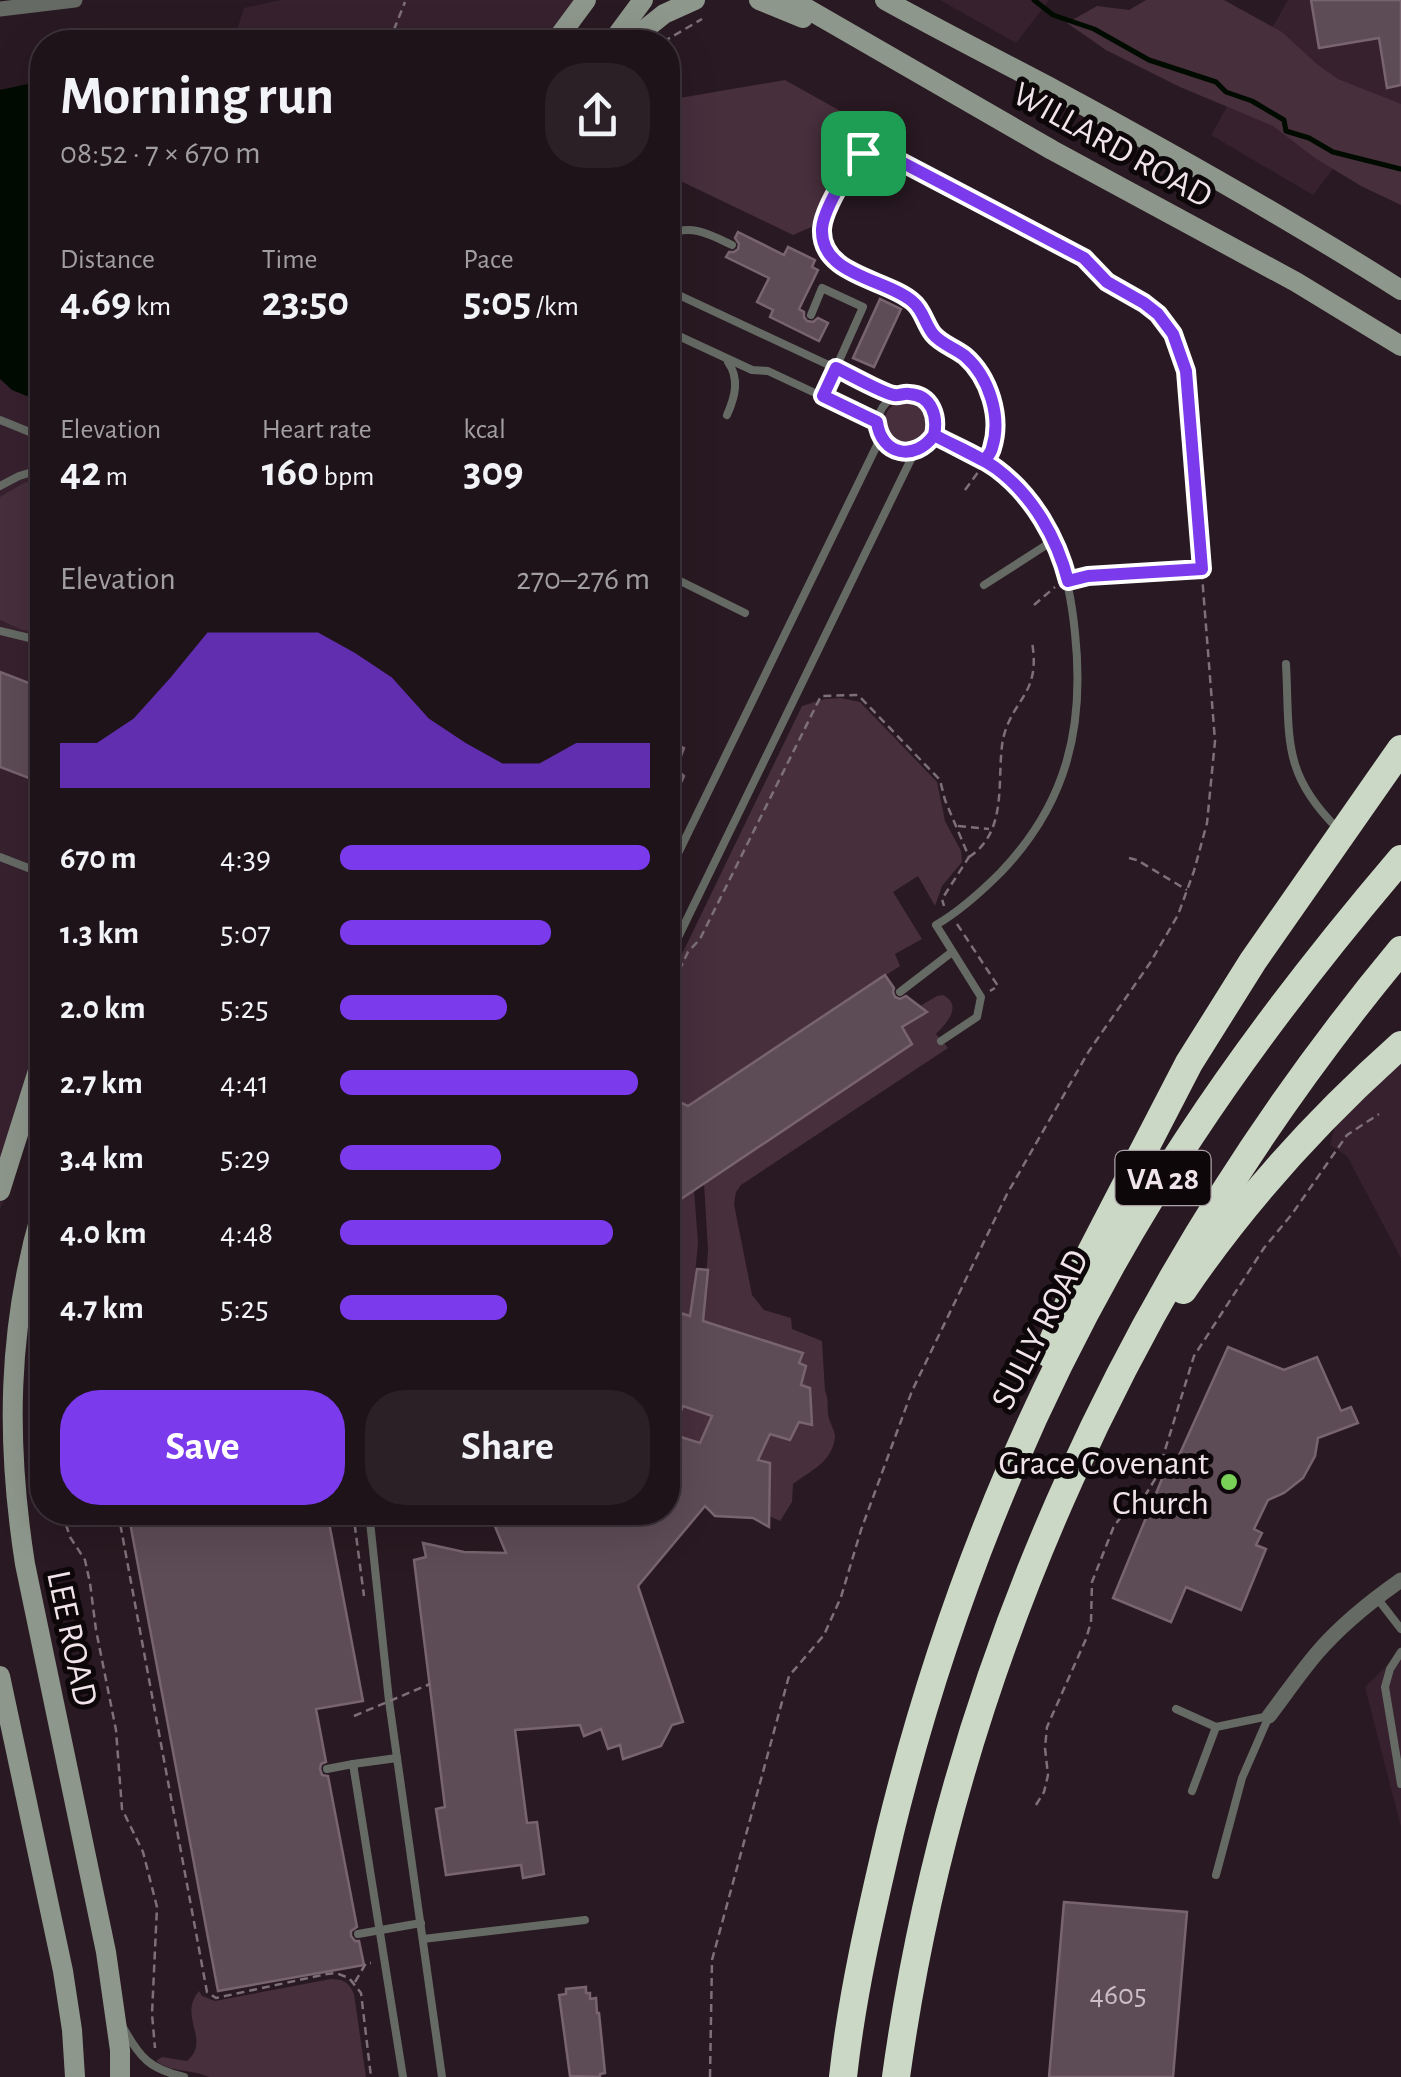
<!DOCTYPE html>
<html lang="en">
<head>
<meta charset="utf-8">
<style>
  body { margin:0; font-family:"Alegreya Sans",sans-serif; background:#2c2027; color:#f1f3f6; height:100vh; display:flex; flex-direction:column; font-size:38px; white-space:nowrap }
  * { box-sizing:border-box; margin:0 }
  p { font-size:32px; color:#a19ea2 }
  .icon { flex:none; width:55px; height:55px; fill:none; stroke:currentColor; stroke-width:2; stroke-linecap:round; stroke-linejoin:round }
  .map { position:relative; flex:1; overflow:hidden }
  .drawer { position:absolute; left:30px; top:30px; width:650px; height:1495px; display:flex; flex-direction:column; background:#1f131a; border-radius:40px; box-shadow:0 10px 40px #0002,0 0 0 2px #3c3239 }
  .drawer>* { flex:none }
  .pin { position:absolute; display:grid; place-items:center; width:85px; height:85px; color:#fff; margin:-42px; border-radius:20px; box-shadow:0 5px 15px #0006 }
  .round { display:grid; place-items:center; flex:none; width:105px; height:105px; border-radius:40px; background:#2c2027 }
  .summary { display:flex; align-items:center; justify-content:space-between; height:170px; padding:0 30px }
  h1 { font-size:55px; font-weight:700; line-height:75px }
  .metrics { display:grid; grid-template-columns:repeat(3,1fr); gap:15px; height:170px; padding:10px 30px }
  .metrics div { display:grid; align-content:center }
  .metrics b { font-size:42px; font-weight:700 }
  .metrics small { font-size:28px; font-weight:400 }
  .metrics p { font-size:28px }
  .chart { height:280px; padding:20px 30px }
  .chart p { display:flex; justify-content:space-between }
  .chart svg { width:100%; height:180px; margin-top:10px; fill:#7c3aed; opacity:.7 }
  .primary-button { display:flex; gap:20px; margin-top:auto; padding:20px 30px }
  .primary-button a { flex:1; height:115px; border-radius:40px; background:#7c3aed; color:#fff; font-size:40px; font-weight:700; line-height:115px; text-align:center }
  .primary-button a+a { background:#2c2027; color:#f1f3f6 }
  ul { padding:0 30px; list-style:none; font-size:32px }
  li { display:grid; grid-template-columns:160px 120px 1fr; align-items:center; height:75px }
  li i { height:25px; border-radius:12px; background:#7c3aed }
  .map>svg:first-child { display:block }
  .built { fill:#37212e }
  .green { fill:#472f3c }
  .water { fill:#000b00 }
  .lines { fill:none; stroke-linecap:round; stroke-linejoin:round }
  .stream { stroke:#000b00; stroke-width:5 }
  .building { fill:#5d4b55; stroke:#78646f; stroke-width:2.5; fill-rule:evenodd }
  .path { stroke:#7e7077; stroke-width:2.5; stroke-dasharray:8 5; stroke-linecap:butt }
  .lane { stroke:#656b64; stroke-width:8 }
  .street { stroke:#656b64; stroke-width:15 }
  .secondary { stroke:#8e978b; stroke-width:20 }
  .highway { stroke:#cad8c5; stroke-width:28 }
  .path-bridge { stroke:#7e7077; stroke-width:2.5; stroke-dasharray:8 5; stroke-linecap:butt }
  .route-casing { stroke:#fff; stroke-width:20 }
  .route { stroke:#7c3aed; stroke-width:12 }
  .poi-dot { fill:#79d157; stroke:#0d070a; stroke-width:4 }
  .labels { text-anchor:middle; stroke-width:10; stroke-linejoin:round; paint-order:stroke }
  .number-label { font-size:30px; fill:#cbbec5 }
  .shield { fill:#0d070a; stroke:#aca2a7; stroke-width:2.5 }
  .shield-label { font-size:32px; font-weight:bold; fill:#f0e4ea }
  .street-label { font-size:35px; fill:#f0e4ea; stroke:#0d070a }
  .poi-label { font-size:35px; fill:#f0e4ea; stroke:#0d070a; text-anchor:end }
</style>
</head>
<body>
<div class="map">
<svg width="1401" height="2077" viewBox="0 0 1401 2077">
  <rect width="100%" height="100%" fill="#291922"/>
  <!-- built -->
  <g class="built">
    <path d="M281 0H576L549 42H233L244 8Z"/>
    <path d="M940 0H1049L1016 43Z"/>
    <path d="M1288 0H1401V148L1342 157 1313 195 1211 135Z"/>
    <path d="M0 378 42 399V1100L0 1210Z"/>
    <path d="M1401 1061V1258L1347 1156 1330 1145 1336 1123Z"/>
    <path d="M1401 1652V1827L1365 1687Z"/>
  </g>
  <!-- green -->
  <g class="green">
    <path d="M1146 0H1224L1282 32 1318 65 1338 79 1401 104V205L1361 186 1315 158 1273 126 1180 87 1106 50 1067 23 1097 6 1129 10Z"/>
    <path d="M785 80 860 122 864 135 816 225 793 235 668 175V100Z"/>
    <circle cx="906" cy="423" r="22"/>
    <path d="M38 478H42V633L22 630 0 620V497L22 484Z"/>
    <path d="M840 698 860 702 937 782 945 821 961 851 962 862 942 886 935 906 918 876 893 892 922 939 895 954 900 966 688 1106 668 1096V983L802 706 825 699Z"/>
    <path d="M943 995C963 1005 947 1023 936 1034L948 1048 741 1185 736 1192 734 1204 752 1295 764 1310 791 1318 792 1329 822 1341 825 1391C829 1400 827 1405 828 1414 829 1422 835 1430 835 1437 832 1463 811 1470 793 1484L792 1502 780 1521 769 1516 770 1463 703 1436 700 1443 690 1440 688 1442 670 1436 681 1406 790 1440 799 1422 812 1424 810 1388 801 1385 806 1366 799 1363 802 1353 703 1321 708 1250 704 1183 911 1044 902 1027 926 1012 920 1006 937 996Z"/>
    <path d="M694 1190 698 1243 691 1316 668 1309V1191L676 1203Z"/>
    <path d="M331 1979C343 1979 349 1982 354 1994L366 2077H209C191 2069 173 2073 156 2061L162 2057 187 2061C212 2039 177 2018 199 1991L202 1996 215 2001Z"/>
  </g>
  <!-- water -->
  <path class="water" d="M42 81V402L12 390 0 379V90Z"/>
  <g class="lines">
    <!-- stream -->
    <path class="stream" d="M1034 0 1053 15 1094 29 1149 60 1216 82 1226 92 1252 101 1284 120 1286 131 1309 138 1333 152 1401 169"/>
  </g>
  <!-- building -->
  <g class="building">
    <path d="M1311 0H1401V85L1387 88 1379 38 1319 48Z"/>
    <path d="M738 232 784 255 788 247 815 260 812 267 818 270 799 309 804 312V317L807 321 813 322 818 318 828 323 819 341 770 317 773 310 757 302 769 278 726 257 729 252H734L738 249 739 244 735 238Z"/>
    <path d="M880 299 901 309 874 367 853 358Z"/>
    <path d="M0 672 42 688V783L0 767Z"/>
    <path d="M668 740 684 748 676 769 684 776 668 811Z"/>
    <path d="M885 975 894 988 893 992 895 997 900 999 906 996 927 1012 902 1027 912 1044 675 1203 668 1191V1096L688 1106Z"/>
    <path d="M697 1269 708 1270 703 1321 803 1353 799 1363 806 1366 801 1385 810 1388 812 1425 799 1422 790 1440 770 1434 758 1460 770 1463 769 1527 753 1518 715 1516 705 1506 638 1586 683 1722 672 1725 661 1746 623 1759 620 1745 608 1749 601 1729 584 1736 580 1725 515 1730 527 1823 537 1822 544 1874 523 1878 521 1865 446 1875 436 1809 445 1807 414 1560 426 1557 423 1543 464 1552 506 1553 489 1512H668V1309L690 1316ZM683 1406 712 1416 700 1443 671 1434Z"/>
    <path d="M1228 1347 1284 1370 1317 1357 1341 1411 1351 1407 1358 1423 1318 1438 1315 1456 1303 1478 1284 1493 1268 1500 1254 1529 1262 1533 1256 1545 1266 1549 1241 1610 1186 1587 1171 1622 1113 1598 1171 1457 1177 1460Z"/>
    <path d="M128 1512H327L363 1701 316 1709 326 1762 321 1764 320 1769 322 1775 328 1776 357 1927 351 1931V1936L355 1941H359L364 1965 218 1991Z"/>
    <path d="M1064 1902 1187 1912 1173 2077H1049Z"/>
    <path d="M586 1987V1993H590V1999L596 1998 597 2013H599L605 2073 600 2074V2077L570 2076 559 1995 566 1994V1989Z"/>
  </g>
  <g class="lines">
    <!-- path -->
    <g class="path">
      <path d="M389 42 405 2"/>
      <path d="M663 42 702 19"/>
      <path d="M965 490 979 471"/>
      <path d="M1081 578 1202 569"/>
      <path d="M1034 605 1055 587"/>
      <path d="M958 826 989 829"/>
      <path d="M969 857C1009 831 996 779 1003 739 1013 697 1041 695 1032 642"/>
      <path d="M1129 858 1137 860 1187 890"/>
      <path d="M957 924 998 986 990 991"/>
      <path d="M668 994 688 952 700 939 821 696 858 695 940 780 945 800 969 857 942 899 944 906"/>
      <path d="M62 1512 70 1537 85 1560 90 1583 96 1630 116 1730 122 1809 143 1852 157 1907 152 2014 155 2048"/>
      <path d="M118 1512 207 1992 216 1998 327 1974 336 1973 349 1978 361 1993 371 2077"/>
      <path d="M353 1512 364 1596"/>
      <path d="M1036 1805 1044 1792 1048 1775 1045 1748 1047 1727 1086 1639 1091 1622 1092 1582 1114 1526 1128 1508 1146 1494 1157 1476 1194 1356 1264 1248 1292 1214 1347 1135 1379 1114"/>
      <path d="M355 1982 366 1963H371"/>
      <path d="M710 2077 712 1960 789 1676 824 1635 841 1597 861 1530 912 1391 1007 1194 1089 1051 1150 963 1178 915 1194 871 1207 823 1215 741 1186 371 1173 334 1158 315 1144 303 1107 283 1084 258 888 155 863 153 854 159 825 217 822 231 825 242 830 253 849 271 912 300 934 336 966 357 983 381 992 398 995 424 990 451"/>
    </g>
    <!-- lane -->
    <g class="lane">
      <path d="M668 235C691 223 711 235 732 245"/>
      <path d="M668 278 676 293"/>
      <path d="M668 290 895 396"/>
      <path d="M811 315 822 288 863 307 823 397"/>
      <path d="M668 331 752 370 768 371 877 422"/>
      <circle cx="907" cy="423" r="29"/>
      <path d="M727 415C735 397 740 379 728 362"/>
      <path d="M0 420 42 437"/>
      <path d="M933 435C960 449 991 460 1012 482 1056 526 1069 573 1075 633 1085 727 1067 803 1001 872 981 892 960 911 936 925L981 997 977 1017 941 1041"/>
      <path d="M0 486 19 476 42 469"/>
      <path d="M668 575 745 613"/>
      <path d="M984 585 1054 540"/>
      <path d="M0 631 42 641"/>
      <path d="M1286 664C1290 738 1281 773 1338 829"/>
      <path d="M0 857 36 871 42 856"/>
      <path d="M668 874 881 437"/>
      <path d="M668 958 915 451"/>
      <path d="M900 992 952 952"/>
      <path d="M369 1512 389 1701 442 2077"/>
      <path d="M1377 1598 1401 1629"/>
      <path d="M1401 1652 1390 1669 1385 1687 1401 1784"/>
      <path d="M1176 1709 1216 1727"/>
      <path d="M397 1758 353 1764 403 2077"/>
      <path d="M327 1769 353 1764"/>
      <path d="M1192 1791 1216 1727 1269 1716"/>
      <path d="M1216 1875 1242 1778 1269 1716"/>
      <path d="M358 1934 421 1923"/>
      <path d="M423 1939 585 1920"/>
      <path d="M124 2029C140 2058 150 2069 184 2077"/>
    </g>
    <!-- street -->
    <g class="street">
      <path d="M0 9 75 0"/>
      <path d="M1269 1716C1285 1695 1300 1673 1317 1653 1341 1625 1371 1601 1401 1580"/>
    </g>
    <!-- secondary -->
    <g class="secondary">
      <path d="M759 0 803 18"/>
      <path d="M792 0 1052 150 1296 282 1401 346"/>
      <path d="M885 0C941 31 998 60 1055 90 1172 153 1289 219 1401 290"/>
      <path d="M555 42 586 0"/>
      <path d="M612 42 643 0"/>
      <path d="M629 42 664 14 695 0"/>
      <path d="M0 1191 42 1058"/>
      <path d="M42 1210C7 1329 6 1442 25 1564L106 1952 120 2050V2077"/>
      <path d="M0 1676 63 1971 72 2030 75 2077"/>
    </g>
    <!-- highway -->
    <g class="highway">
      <path d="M1183 1290C1245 1199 1319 1118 1401 1045"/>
      <path d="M1048 1353 1087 1260 1189 1063 1253 961 1401 749"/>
      <path d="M843 2077C852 1994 871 1913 890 1832 950 1586 1050 1346 1191 1135 1255 1038 1326 947 1401 859"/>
      <path d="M896 2077C953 1663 1135 1270 1401 950"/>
    </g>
    <!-- path-bridge -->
    <path class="path-bridge" d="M354 1716 430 1684"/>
  </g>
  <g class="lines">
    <!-- route casing -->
    <g class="route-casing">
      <path id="route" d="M863 153 854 159C845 177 823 210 822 229 820 276 888 279 913 302 923 310 925 324 933 334 941 344 955 348 965 356 989 377 1002 417 992 448 991 453 987 457 984 461L934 435C938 417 932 395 909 394 904 393 899 396 894 395 884 394 847 373 836 368L823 396 877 422C881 455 915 462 934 435 954 446 978 455 997 469 1033 496 1057 538 1068 581L1088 576 1202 569 1186 371 1173 334 1158 314 1144 303 1107 282 1084 258 888 155 863 153"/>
    </g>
    <!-- route -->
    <use href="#route" class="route"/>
  </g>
  <!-- markers -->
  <circle class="poi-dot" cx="1229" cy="1482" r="10"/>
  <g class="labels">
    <!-- number labels -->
    <g class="number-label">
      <text x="1118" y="2004">4605</text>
    </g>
    <!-- shield labels -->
    <rect class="shield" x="1115.5" y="1151" width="95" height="54" rx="8"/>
    <g class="shield-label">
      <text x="1163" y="1189">VA 28</text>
    </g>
    <!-- street labels -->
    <g class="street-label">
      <text transform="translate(1113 144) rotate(29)" y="12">WILLARD ROAD</text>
      <text transform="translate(1039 1329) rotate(-63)" y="12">SULLY ROAD</text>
      <text transform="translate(73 1638) rotate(78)" y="12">LEE ROAD</text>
    </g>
    <!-- poi labels -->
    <g class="poi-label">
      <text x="1209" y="1474">Grace Covenant<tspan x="1209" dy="40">Church</tspan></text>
    </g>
  </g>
</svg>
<div class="pin" style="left:863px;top:153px;background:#1e9e55"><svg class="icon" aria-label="arrive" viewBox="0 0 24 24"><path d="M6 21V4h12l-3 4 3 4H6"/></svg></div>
<section class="drawer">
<div class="summary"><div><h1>Morning run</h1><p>08:52 · 7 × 670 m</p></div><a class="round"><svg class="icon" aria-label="share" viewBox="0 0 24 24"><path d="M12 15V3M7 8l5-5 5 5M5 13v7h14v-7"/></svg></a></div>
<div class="metrics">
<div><p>Distance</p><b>4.69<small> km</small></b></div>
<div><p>Time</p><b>23:50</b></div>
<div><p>Pace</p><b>5:05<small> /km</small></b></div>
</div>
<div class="metrics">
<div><p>Elevation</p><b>42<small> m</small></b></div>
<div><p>Heart rate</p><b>160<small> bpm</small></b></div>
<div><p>kcal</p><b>309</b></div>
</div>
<div class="chart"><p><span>Elevation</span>270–276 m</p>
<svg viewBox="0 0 160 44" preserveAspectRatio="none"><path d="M0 44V33L10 33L20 27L30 17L40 6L50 6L60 6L70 6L80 11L90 17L100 27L110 33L120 38L130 38L140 33L150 33L160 33V44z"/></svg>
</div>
<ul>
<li><b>670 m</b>4:39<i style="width:100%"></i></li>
<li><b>1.3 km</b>5:07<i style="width:68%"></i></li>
<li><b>2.0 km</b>5:25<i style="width:54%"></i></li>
<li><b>2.7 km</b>4:41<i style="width:96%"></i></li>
<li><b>3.4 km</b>5:29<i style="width:52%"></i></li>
<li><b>4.0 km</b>4:48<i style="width:88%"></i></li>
<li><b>4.7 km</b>5:25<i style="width:54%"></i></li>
</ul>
<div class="primary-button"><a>Save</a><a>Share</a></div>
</section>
</div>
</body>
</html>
